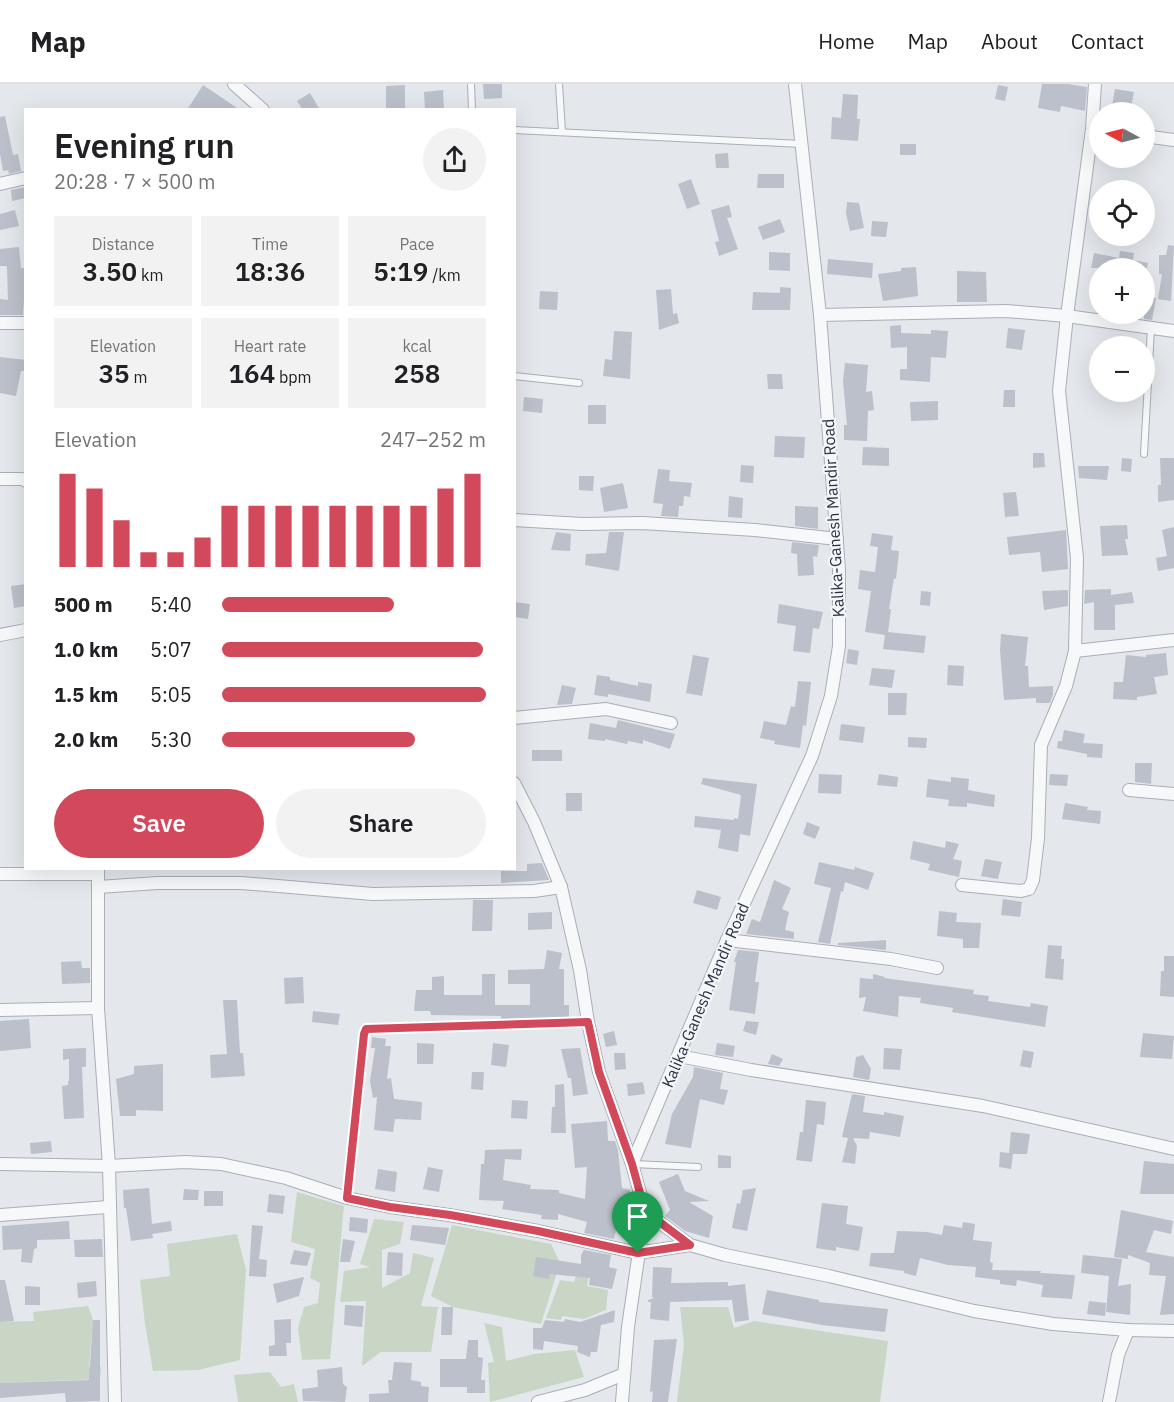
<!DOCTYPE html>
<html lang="en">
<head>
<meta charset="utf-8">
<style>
  body { margin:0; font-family:"IBM Plex Sans",sans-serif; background:#f2f2f2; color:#202124; height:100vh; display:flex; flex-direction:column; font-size:22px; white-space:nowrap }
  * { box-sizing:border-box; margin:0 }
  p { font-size:20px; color:#757577 }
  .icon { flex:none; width:33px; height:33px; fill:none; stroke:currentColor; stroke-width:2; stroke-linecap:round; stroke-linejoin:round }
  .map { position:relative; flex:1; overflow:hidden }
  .side { position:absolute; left:24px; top:24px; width:492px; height:762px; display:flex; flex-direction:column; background:#fff; border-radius:0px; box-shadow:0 6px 24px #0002 }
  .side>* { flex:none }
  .needle { width:39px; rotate:277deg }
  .tools { position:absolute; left:1089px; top:18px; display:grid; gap:12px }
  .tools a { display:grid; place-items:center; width:66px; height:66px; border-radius:50%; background:#fff; box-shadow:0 6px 24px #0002; font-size:30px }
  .pin { position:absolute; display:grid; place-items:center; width:51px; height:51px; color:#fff; margin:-62px -26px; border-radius:50% 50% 50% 0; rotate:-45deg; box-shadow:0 0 6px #0007 }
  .pin .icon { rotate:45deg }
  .round { display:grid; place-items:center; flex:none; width:63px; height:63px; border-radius:32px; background:#f2f2f2 }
  .headline { display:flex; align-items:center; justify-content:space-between; height:102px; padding:0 30px }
  h1 { font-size:33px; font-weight:600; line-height:45px }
  .metrics { display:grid; grid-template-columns:repeat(3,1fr); gap:9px; height:102px; padding:6px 30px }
  .metrics div { display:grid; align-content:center; border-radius:0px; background:#f2f2f2; text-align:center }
  .metrics b { font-size:26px; font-weight:600 }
  .metrics small { font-size:16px; font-weight:400 }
  .metrics p { font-size:16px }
  .chart { height:168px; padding:12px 30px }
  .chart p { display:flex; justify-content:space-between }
  .chart svg { width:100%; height:108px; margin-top:6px; stroke:#d1495b; stroke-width:6 }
  .button { display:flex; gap:12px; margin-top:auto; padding:12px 30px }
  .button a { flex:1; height:69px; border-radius:36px; background:#d1495b; color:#fff; font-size:24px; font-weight:600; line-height:69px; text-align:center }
  .button a+a { background:#f2f2f2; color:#202124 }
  ul { padding:0 30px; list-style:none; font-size:20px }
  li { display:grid; grid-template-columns:96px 72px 1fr; align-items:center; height:45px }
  li i { height:15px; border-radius:8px; background:#d1495b }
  header { display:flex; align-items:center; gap:36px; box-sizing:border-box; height:84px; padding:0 30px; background:#fff; border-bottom:2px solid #e0e0e0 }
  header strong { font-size:28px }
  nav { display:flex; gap:33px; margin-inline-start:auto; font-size:21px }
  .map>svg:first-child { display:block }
  .green { fill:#c9d6c5 }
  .building { fill:#bbc0ca }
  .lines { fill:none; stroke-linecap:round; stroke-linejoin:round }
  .service-casing { stroke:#a9aeb7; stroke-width:8 }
  .minor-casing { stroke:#a9aeb7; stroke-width:14 }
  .service { stroke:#f7f8fa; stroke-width:6 }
  .minor { stroke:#f7f8fa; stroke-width:12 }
  .route-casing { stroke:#fff; stroke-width:12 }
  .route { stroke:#d1495b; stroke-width:8 }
  .labels { text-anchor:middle; stroke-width:4.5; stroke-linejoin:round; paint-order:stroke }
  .street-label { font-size:16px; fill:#2b3445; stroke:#f4f6f9 }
</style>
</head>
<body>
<header>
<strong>Map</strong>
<nav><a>Home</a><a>Map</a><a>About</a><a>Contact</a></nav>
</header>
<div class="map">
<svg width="1174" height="1318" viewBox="0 0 1174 1318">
  <rect width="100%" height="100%" fill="#e4e7ec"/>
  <!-- green -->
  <g class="green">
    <path d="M297 1108 344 1122 330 1275 302 1276 298 1244 304 1223 318 1219 320 1199 310 1194 315 1165 291 1158Z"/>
    <path d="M374 1135 404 1138 400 1160 382 1166V1204L410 1189 413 1169 434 1174 421 1222 438 1223 431 1268H381L362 1282 366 1217 340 1218 344 1187 370 1183 360 1180Z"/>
    <path d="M452 1141 551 1160 560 1179 541 1240 453 1223 431 1212Z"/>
    <path d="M237 1150 246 1186 240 1276 198 1286 153 1287 145 1240 140 1196 170 1192 167 1160Z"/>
    <path d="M579 1183 590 1184 587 1202 608 1206 606 1226 584 1235 562 1232 561 1236 546 1234 560 1196 574 1198Z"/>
    <path d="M88 1222 93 1236 89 1283H101L100 1295 0 1299V1238L34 1237 33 1228Z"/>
    <path d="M680 1223H728L734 1244 754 1237 888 1257 880 1318H677L684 1260Z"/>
    <path d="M484 1239 502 1243 506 1277 534 1270 575 1266 584 1293 490 1318 488 1279 494 1278Z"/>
    <path d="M270 1288 281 1303 294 1300 298 1318H238L234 1291Z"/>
  </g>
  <!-- building -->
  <g class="building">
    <path d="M483 0H502V14L484 15Z"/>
    <path d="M1042 0H1068L1087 3 1085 27 1061 22 1060 28 1038 24Z"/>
    <path d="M203 1 240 26H187Z"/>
    <path d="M405 1V25H386V2Z"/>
    <path d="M998 1 1008 3 1005 17 995 15Z"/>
    <path d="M1115 5 1134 8 1130 28H1111Z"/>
    <path d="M443 6 444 26H425L424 8Z"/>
    <path d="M310 9 320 26H303L297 17Z"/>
    <path d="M843 10 858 11 857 35H860L858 57 831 55 832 33 841 34Z"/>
    <path d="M5 32 13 71 18 70 21 87 9 90 8 86 3 87 0 70V33Z"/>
    <rect x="900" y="60" width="16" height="11"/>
    <path d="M728 69 729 84H716L715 70Z"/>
    <path d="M758 90H784V104H757Z"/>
    <path d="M691 95 700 120 687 125 678 100Z"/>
    <path d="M26 103V114L12 117 11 106Z"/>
    <path d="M847 118 859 119 864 144 850 147 846 129Z"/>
    <path d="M729 121 732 133 727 134 738 165 719 172 715 158 719 157 711 126Z"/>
    <path d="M15 126 19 142 0 146V130Z"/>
    <path d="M780 135 785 148 763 156 758 143Z"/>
    <path d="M872 137 888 138 886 153 871 152Z"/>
    <path d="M1168 161 1174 162 1171 217 1158 215 1162 190H1159V171H1166Z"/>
    <path d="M19 163 21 184H26L23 231H0V215L8 216 7 182H0V165Z"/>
    <path d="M1120 167 1134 169 1133 176 1148 179 1147 184H1091L1094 169 1119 174Z"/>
    <path d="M769 168 790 169V187L769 186Z"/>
    <path d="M828 175 873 179 872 194 827 190Z"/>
    <path d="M916 183 918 212 883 217 878 190 901 187V184Z"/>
    <path d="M957 187 986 188 987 218H957Z"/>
    <path d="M780 203 791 204 790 226H752L753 208 780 209Z"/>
    <path d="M671 205 673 230 677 229 679 239 659 246 656 206Z"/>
    <path d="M540 207 558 208 557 226 539 225Z"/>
    <path d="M1144 212 1156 214 1152 236 1144 235Z"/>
    <path d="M901 241V249L931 250V246L948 247 946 274 931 273 930 298 900 296V285H907V263L891 264 890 242Z"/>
    <path d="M1008 244 1025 246 1022 266 1006 264Z"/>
    <path d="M614 247 632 248 630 295 603 292 605 275 612 276Z"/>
    <path d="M0 273 26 276V287H21L16 312 0 309Z"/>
    <path d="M845 279 868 281 866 308 872 307 874 326 868 327 867 357 844 356V341H847L843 297Z"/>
    <path d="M767 290H782L783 305H768Z"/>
    <path d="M1004 306H1015V323H1003Z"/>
    <path d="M524 313 543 315 542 329 523 327Z"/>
    <path d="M938 317V336L911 337 910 318Z"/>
    <rect x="588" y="321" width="18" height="19"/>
    <path d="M775 352 805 353 804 374 774 373Z"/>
    <path d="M863 363 889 364V382L862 381Z"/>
    <path d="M1033 369H1044L1045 383 1033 384Z"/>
    <path d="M1122 374 1132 375 1131 388 1121 387Z"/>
    <path d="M1160 374H1174V416L1158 418V401H1161Z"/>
    <path d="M741 381 754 382 753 399 740 398Z"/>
    <path d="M1078 382H1109L1107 396 1079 394Z"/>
    <path d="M658 385 670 386 669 397 692 399 690 413 684 412 683 422H679L678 433 661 432 663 420 653 419Z"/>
    <path d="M579 392H594L593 407 579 406Z"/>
    <path d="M623 399 628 424 604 428 600 404Z"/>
    <path d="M1016 408 1019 432 1005 433 1003 409Z"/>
    <path d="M729 412 743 414 742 434 728 433Z"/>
    <path d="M795 422 818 423V445L795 442Z"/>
    <path d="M1127 441 1128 455H1125L1128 471 1102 472 1100 442Z"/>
    <path d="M1174 443V484L1158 487 1156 474 1167 472 1162 446Z"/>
    <path d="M1066 446 1068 485 1042 488 1040 468 1009 471 1007 453Z"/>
    <path d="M556 448 571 450 570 467 551 466Z"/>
    <path d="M609 448H624L619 487 585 481 586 470 606 469Z"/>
    <path d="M872 449 893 452 891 466 899 467 896 495 894 494 889 525H891L888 548 926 552 924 569 883 565 885 551 865 548 871 507 858 505 860 486 875 488 878 463 870 462Z"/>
    <path d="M792 458 819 461 817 473 813 472 814 491 798 492 797 470 791 469Z"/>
    <path d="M26 500V522L14 524 11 502Z"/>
    <path d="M1111 505V511L1132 508 1134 519 1115 521V546H1094V518L1084 520 1085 506Z"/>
    <path d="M1068 506V522L1044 526 1042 507Z"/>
    <path d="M921 507 931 508 930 522 920 521Z"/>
    <path d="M514 518 530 520 528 535 514 533Z"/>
    <path d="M779 520 823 528 819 545 813 544 810 569 793 567 796 542 777 539Z"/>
    <path d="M1001 550 1028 553 1025 582H1028L1029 603 1053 602V611L1050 619H1036V614L1004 616 1000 566Z"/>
    <path d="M848 565 859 567 857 581 846 579Z"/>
    <path d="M1166 569 1168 591 1154 593 1157 610 1137 613V616L1113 615 1114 598H1123L1126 571 1146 573V571Z"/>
    <path d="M693 571 709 574 702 612 686 609Z"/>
    <path d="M948 581 964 582 963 602 947 601Z"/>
    <path d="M872 584 895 586 892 604 869 601Z"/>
    <path d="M597 591 610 593V596L638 602V598L652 600 650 618 608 610V613L594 611Z"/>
    <path d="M798 597 811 598 806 642 803 641 800 664 774 660 775 657 760 654 764 637 786 641 791 622 795 623Z"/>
    <path d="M562 601 576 604 572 620 557 621Z"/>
    <path d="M888 609H907L906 631H888Z"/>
    <path d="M618 636 675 650 670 665 643 656V660L628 657 627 660 605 655V657L588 655 590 639 616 644Z"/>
    <path d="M841 640 865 643 863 659 839 656Z"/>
    <path d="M1064 646 1085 650 1083 659 1103 660 1102 674 1087 673V670L1057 664 1058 657H1062Z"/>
    <path d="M908 653 927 654 926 664 908 663Z"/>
    <rect x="532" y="666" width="30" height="11"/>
    <path d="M1135 679H1152L1151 700 1135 698Z"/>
    <path d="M819 690 842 691 841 710 818 709Z"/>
    <path d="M879 690 898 693 897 703 877 701Z"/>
    <path d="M1050 690 1068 691 1067 702 1049 701Z"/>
    <path d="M951 693 969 695 968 706 995 711 994 723 967 719V723L948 722 949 716 926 713 928 695 951 698Z"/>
    <path d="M703 694 757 700 750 752 740 750 738 768 718 764 721 746 694 743 695 732 734 736V734L738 735 741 711 701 700Z"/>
    <rect x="566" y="709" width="16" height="18"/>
    <path d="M1065 719 1088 723 1087 726 1101 727 1100 740 1062 735Z"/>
    <path d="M807 738 820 743 815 755 803 750Z"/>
    <path d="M913 757 945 764 946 757 959 760 953 775 962 777 959 793 928 786 930 780 910 775Z"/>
    <path d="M985 775 1002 778 998 795 981 792Z"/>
    <path d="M819 778 854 786 855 783 874 789 868 806 845 798 843 808 841 807 830 860 818 858 831 804 814 800Z"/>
    <path d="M542 779 549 796 501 799V787H527V780Z"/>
    <path d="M774 796 791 804 782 825 789 828 785 846 794 848V855L746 850 752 835 760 838Z"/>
    <path d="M697 806 721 813 717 826 693 819Z"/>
    <path d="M1003 815 1022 818 1020 833 1001 831Z"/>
    <path d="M473 816H493L492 847H472Z"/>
    <path d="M939 827 957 829 956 838 981 839 979 864H963V855L937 852Z"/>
    <path d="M552 828V845L528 846V829Z"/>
    <path d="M886 856V866L838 861V859Z"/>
    <path d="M1048 861 1062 862 1061 875H1064L1063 896 1045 894Z"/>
    <path d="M547 866 562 869 559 885H564V921H569V933L501 936V932L431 931 430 927H414L416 906H432V893L444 892V911H482V890H495V921H530V900H508V886L544 885Z"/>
    <path d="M738 866 759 868 755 898H759L755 930 729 926 736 878H734Z"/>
    <path d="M1164 872H1174V913L1160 912 1161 887H1164Z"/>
    <path d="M81 877 82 884H90V899L62 900 61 878Z"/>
    <path d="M873 890 885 893 884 894 974 906 973 910 989 912 988 917 1030 923 1031 919 1048 922 1045 943 952 928 953 924 920 919 921 914 899 912 898 933 863 927 866 913 859 914 860 894 873 895Z"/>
    <path d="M303 893 304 919 285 920 284 894Z"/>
    <path d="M223 916H237L240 969H243L245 992 211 994 210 971 227 970Z"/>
    <path d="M313 927 340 930 338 941 312 938Z"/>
    <path d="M29 935 31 964 0 967V937Z"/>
    <path d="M746 937 759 938 756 951 743 947Z"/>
    <path d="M614 947 617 961 606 963 603 950Z"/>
    <path d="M1143 949 1174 952 1172 975 1140 973Z"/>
    <path d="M372 953 386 955 385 962H391L387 995 391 994 394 1015 422 1018 421 1036 395 1035 393 1048 374 1046 377 1013 373 1014 370 997 375 964H371Z"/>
    <path d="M417 959 434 960 433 980H417Z"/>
    <path d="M493 959 509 961 506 983 491 981Z"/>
    <path d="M717 959 735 962 733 973 715 971Z"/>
    <path d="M86 964V983H82L84 1034 64 1035 62 1002 68 1001V997H69V975L63 976V965Z"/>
    <path d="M580 964 588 1010 573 1012 571 994H568L561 965Z"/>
    <path d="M884 964 902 965 900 986 883 985Z"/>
    <path d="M1023 966 1034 968 1031 984 1020 982Z"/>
    <path d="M614 969H625L626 985 615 986Z"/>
    <path d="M772 970 783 975 779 982 768 980Z"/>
    <path d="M863 971 871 985 869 996 853 993 856 973Z"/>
    <path d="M163 980V1027L136 1026V1032H120L116 995 134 990V982Z"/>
    <path d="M694 983 723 989 720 1005 728 1006 724 1021 700 1015 691 1064 665 1060 672 1030 693 993Z"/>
    <path d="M472 988H484L483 1006 471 1005Z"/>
    <path d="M643 998 645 1010 628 1012 627 1000Z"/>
    <path d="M564 1000 566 1049H551L552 1023H555V1001Z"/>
    <path d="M852 1010 865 1012 863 1028 884 1031V1028L904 1032 900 1053 870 1048 869 1055 853 1054 857 1062 855 1080 842 1078 848 1054 842 1053Z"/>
    <path d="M512 1016 528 1017 527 1035 511 1034Z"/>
    <path d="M806 1016 826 1018 824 1041 817 1040 812 1078 796 1076 800 1048H803Z"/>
    <path d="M607 1037 608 1057H615L618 1066 622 1104 630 1106 627 1120H624L623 1128H620L614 1155 584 1149 587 1138 558 1130V1136L541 1135 542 1131 502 1125 504 1117 479 1116 481 1080H484L485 1066 522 1065 521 1076 505 1075 503 1096 531 1101 530 1105 559 1106V1109L585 1115 587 1083 575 1084 571 1040Z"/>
    <path d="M1011 1048 1030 1050 1027 1070H1013L1011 1085 999 1083 1000 1068 1009 1069Z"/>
    <path d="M51 1057 52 1068 31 1070 30 1059Z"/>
    <path d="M718 1071 731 1072V1084H718Z"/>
    <path d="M1144 1077 1174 1080V1110H1140Z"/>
    <path d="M428 1083 443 1086 439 1108 423 1105Z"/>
    <path d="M378 1085 397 1088 395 1108 375 1105Z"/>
    <path d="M678 1090 685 1107 709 1117 689 1118 713 1132 709 1154 685 1147 665 1132 670 1126 659 1098Z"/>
    <path d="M149 1104 152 1140 171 1137 172 1147 152 1150 153 1154 131 1157 126 1124H124L123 1106Z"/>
    <path d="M756 1104 747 1147 732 1144 737 1119 740 1120 743 1106Z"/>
    <path d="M184 1105 199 1106 198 1116H183Z"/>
    <rect x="204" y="1107" width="19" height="15"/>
    <path d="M269 1110 285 1112 283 1130 267 1128Z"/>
    <path d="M822 1119 848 1122 846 1140 863 1143 859 1167 836 1163V1167L816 1164Z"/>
    <path d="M1121 1126 1173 1137 1171 1150 1154 1146 1146 1168 1174 1173V1230L1160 1231 1166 1192 1149 1191 1150 1179 1128 1171V1175L1114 1173Z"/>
    <path d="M350 1133 368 1135 367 1149 349 1147Z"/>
    <path d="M69 1137 70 1155 37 1156V1164L34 1165 32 1179 21 1178 22 1165 3 1166 2 1142Z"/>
    <path d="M963 1138 975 1140 973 1156 992 1158 990 1178 993 1179 992 1186 1041 1187 1040 1189 1075 1191 1072 1215 1041 1213 1043 1201 1017 1196 1016 1202 1000 1200V1196L975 1193 976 1183 948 1181 920 1174 916 1192 904 1189V1187L869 1182 871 1169H894L897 1147 927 1148 942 1151 944 1141 962 1144Z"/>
    <path d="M252 1141 263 1142 259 1175 267 1176 266 1193 249 1192Z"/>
    <path d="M412 1141 449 1144 445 1161 410 1156Z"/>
    <path d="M102 1155 103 1173H75L74 1156Z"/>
    <path d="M343 1155 355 1157 350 1178H340Z"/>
    <path d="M294 1166 311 1169 307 1182 290 1180Z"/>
    <path d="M584 1166 611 1171 609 1183 617 1185 612 1205 589 1201 590 1194 550 1190 549 1195 533 1192 536 1173 581 1180V1171Z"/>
    <path d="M388 1168 403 1169 402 1192 386 1191Z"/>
    <path d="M1083 1171 1122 1175 1118 1202 1131 1200 1130 1231 1106 1228 1109 1192 1081 1189Z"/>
    <path d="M653 1183 672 1184 671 1199 728 1198V1202L745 1200 749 1236 735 1238 732 1216 670 1218 669 1237 650 1235 651 1218H648V1216L654 1214 652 1213Z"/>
    <path d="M304 1193 299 1212 277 1219 273 1200Z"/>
    <path d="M0 1196H5L14 1237 0 1238Z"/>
    <path d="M96 1197 97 1212 78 1214 77 1199Z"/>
    <path d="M25 1202 40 1203V1221H25Z"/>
    <path d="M767 1206 819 1216V1218L888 1225 885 1248 822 1241 762 1230Z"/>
    <path d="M1089 1217 1106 1219 1105 1232 1087 1230Z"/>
    <path d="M345 1221 364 1222 362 1243 344 1241Z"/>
    <path d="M442 1223H453L452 1251H441Z"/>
    <path d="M615 1226 614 1238 601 1241 597 1268H591L590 1273 577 1268 578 1262 544 1257 543 1266 533 1265V1244H542L545 1236 564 1238 565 1235 580 1238Z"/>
    <path d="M291 1235V1259H286L287 1272H269V1262L275 1261 274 1236Z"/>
    <path d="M93 1236H100V1317L66 1318 65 1309 0 1314V1299L89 1296Z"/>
    <path d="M677 1255 668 1318H652L653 1307 650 1308 654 1256Z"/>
    <path d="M468 1256H478V1273L483 1274 481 1296H485V1309H467V1303H440V1275H466Z"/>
    <path d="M394 1278 412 1279 411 1296 421 1298V1302L429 1303 428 1318H369V1310L389 1309 388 1296H392Z"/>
    <path d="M342 1283 343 1300 347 1303 345 1318 303 1317 302 1305 318 1303 317 1286Z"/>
  </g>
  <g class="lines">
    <!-- service casing -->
    <g class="service-casing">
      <g id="service">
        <path d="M471 0 472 26"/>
        <path d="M559 0 562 48"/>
        <path d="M514 46 801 60"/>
        <path d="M514 292 579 299"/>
        <path d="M1144 370 1151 244"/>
        <path d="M633 1080 698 1083"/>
        <path d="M347 1114 364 950 366 945 588 938"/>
      </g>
    </g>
    <!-- minor casing -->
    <g class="minor-casing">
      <g id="minor">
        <path d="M234 0 263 26"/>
        <path d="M1144 52 1174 56"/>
        <path d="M0 100 26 94"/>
        <path d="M820 231 1006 227 1067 232 1174 247"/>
        <path d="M0 239H26"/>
        <path d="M0 395H22L26 397"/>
        <path d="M514 436 582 440 642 439 755 446 837 455"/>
        <path d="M0 551 26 546"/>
        <path d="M1075 567 1174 556"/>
        <path d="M514 634 606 625 671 639"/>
        <path d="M514 699 534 738 561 803 580 886 588 938 599 988 632 1080 645 1127 690 1161 725 1171 829 1192 974 1227 1053 1240 1128 1246 1174 1247"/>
        <path d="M1129 706 1174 710"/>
        <path d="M98 784V924L109 1082 115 1318"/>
        <path d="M0 790H98"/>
        <path d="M962 801 1021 807 1029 805 1033 796 1038 754 1041 661 1066 602 1075 567 1077 474 1059 307 1067 232 1092 45 1095 0"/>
        <path d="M98 803 158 799H241L373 810 534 807 561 803"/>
        <path d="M727 856 891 875 937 884"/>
        <path d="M0 926 98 924"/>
        <path d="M679 972 751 986 983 1022 1174 1065"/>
        <path d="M0 1080 109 1082 185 1078 221 1080 286 1094 347 1114 390 1123 449 1131 538 1147 638 1169 690 1161"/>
        <path d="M632 1080 727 856 812 672 831 612 839 562V486L820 231 795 0"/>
        <path d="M0 1131 108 1123"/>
        <path d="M538 1318 585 1306 624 1290"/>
        <path d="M622 1318 628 1243 645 1127"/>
        <path d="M1109 1318 1118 1271 1128 1246"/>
      </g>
    </g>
    <!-- service -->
    <use href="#service" class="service"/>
    <!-- minor -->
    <use href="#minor" class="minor"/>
  </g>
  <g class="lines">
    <!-- route casing -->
    <g class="route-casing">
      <path id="route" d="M588 938 599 988 632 1080 645 1127 690 1161 638 1169 538 1147 450 1131 390 1123 347 1114 364 950 366 945Z"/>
    </g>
    <!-- route -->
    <use href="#route" class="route"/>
  </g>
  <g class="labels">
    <!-- street labels -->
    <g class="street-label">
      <text transform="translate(833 434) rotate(-93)" y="6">Kalika-Ganesh Mandir Road</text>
      <text transform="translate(705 911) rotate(-67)" y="6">Kalika-Ganesh Mandir Road</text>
    </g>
  </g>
</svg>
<div class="tools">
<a><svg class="needle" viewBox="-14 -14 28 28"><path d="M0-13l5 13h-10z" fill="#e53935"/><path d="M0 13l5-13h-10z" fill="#757577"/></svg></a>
<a><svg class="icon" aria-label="locate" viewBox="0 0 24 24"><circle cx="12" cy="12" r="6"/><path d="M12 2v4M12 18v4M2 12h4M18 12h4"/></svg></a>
<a>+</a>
<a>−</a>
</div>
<div class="pin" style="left:638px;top:1169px;background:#1e9e55"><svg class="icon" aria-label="arrive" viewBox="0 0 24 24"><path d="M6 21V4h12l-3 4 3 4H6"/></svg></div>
<section class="side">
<div class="headline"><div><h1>Evening run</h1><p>20:28 · 7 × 500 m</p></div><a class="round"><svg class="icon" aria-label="share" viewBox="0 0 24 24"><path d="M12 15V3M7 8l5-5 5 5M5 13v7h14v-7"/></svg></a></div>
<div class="metrics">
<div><p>Distance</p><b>3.50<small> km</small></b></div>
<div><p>Time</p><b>18:36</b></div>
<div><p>Pace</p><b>5:19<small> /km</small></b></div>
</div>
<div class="metrics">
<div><p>Elevation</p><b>35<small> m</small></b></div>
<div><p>Heart rate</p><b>164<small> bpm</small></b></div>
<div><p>kcal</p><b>258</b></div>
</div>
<div class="chart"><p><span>Elevation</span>247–252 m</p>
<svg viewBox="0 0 160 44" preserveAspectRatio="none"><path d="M5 44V6M15 44V12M25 44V25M35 44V38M45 44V38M55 44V32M65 44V19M75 44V19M85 44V19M95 44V19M105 44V19M115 44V19M125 44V19M135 44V19M145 44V12M155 44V6"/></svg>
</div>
<ul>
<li><b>500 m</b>5:40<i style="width:65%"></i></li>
<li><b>1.0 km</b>5:07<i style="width:99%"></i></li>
<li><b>1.5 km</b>5:05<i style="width:100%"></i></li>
<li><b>2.0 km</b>5:30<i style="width:73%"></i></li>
</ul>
<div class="button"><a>Save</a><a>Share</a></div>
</section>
</div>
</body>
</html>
